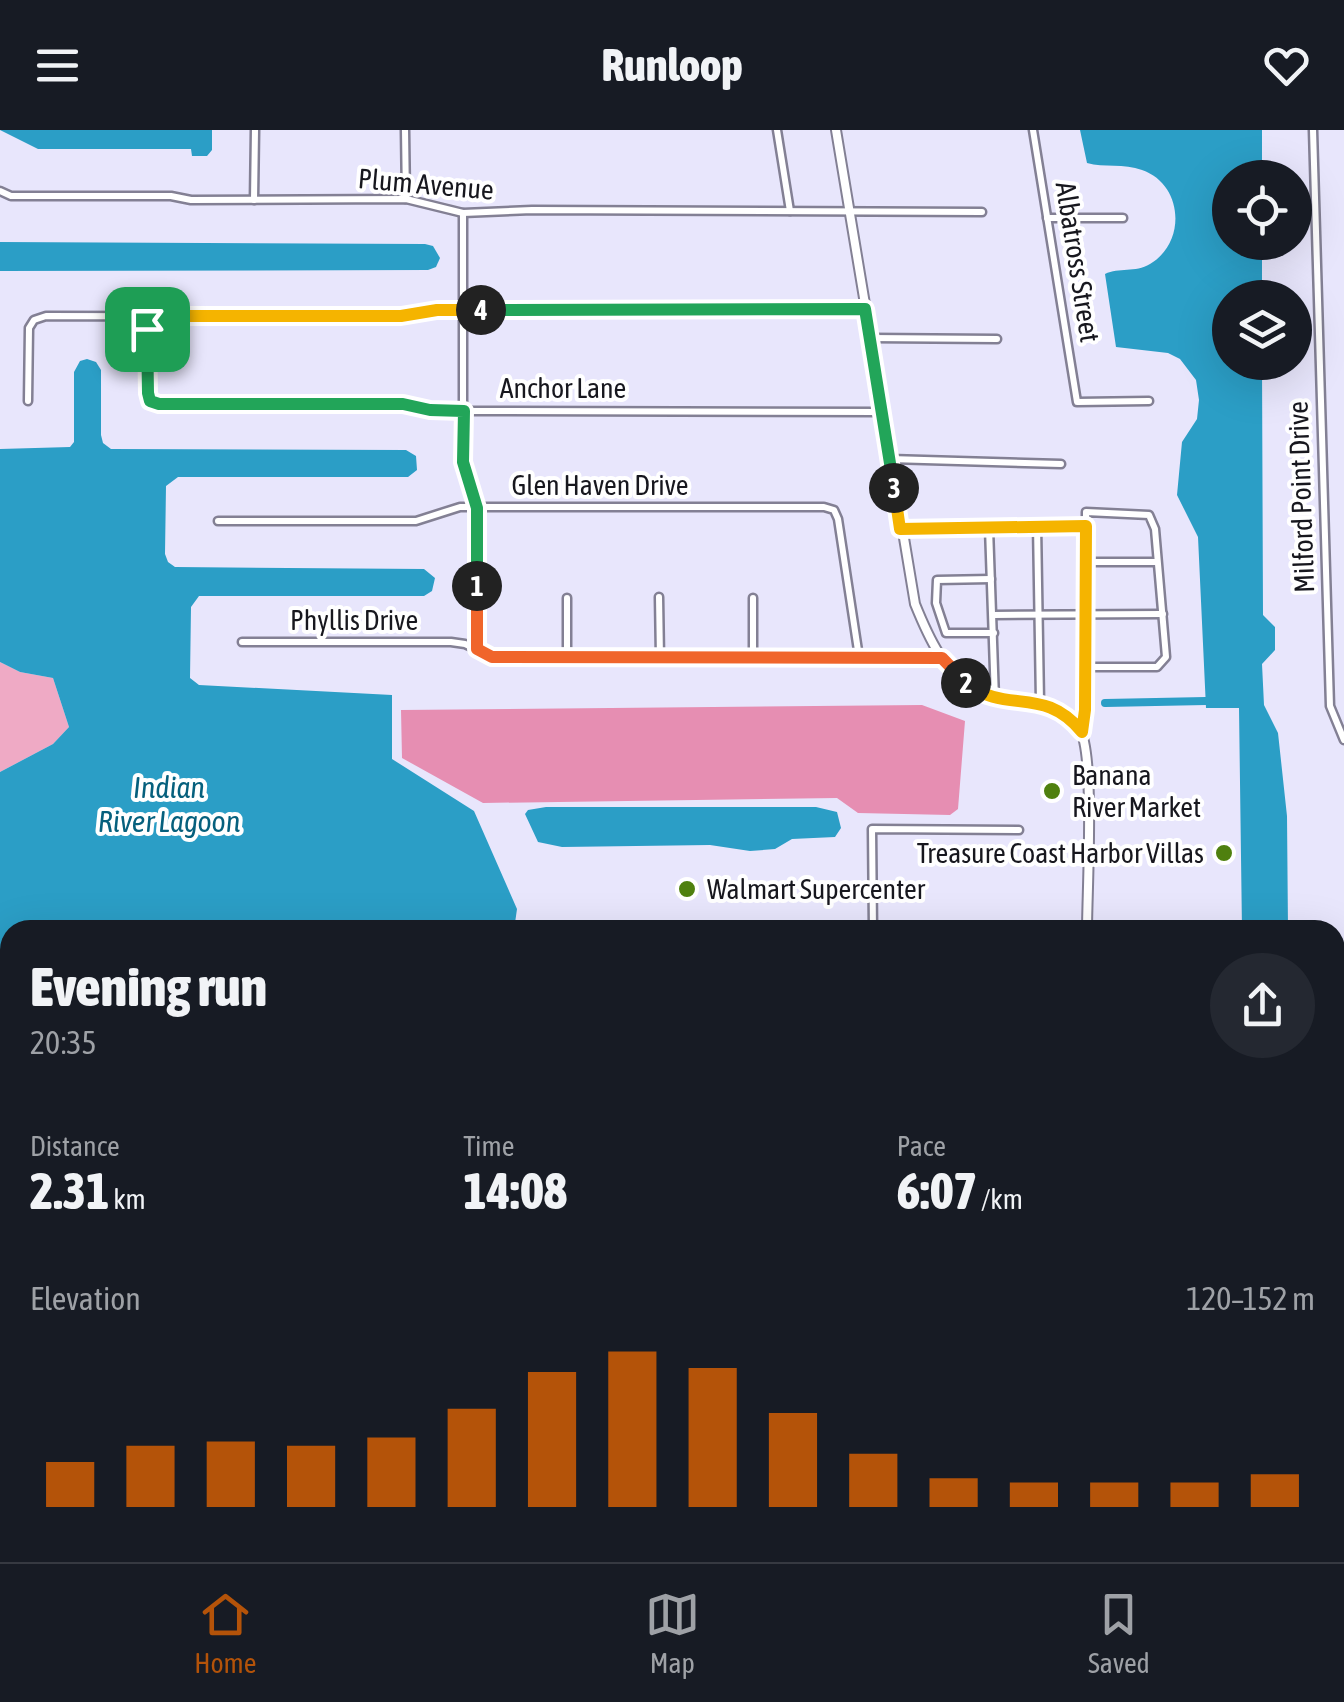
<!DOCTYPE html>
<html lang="en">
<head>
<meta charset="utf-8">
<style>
  body { margin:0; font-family:"Asap Condensed",sans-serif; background:#242831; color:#f1f3f6; height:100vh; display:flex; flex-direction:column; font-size:38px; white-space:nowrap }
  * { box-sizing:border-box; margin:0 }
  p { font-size:32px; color:#9ea1a6 }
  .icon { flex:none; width:55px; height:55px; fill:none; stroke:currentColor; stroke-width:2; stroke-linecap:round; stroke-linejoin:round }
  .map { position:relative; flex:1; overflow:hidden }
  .panel { position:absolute; left:0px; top:790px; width:1345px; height:642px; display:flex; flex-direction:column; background:#171b24; border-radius:30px 30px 0 0; box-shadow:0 10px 40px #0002 }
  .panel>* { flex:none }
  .fabs { position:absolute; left:1212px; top:30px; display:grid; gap:20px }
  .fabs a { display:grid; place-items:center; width:100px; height:100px; border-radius:50%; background:#171b24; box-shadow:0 10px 40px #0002; font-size:50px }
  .pin { position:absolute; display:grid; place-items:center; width:85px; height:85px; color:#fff; margin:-42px; border-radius:20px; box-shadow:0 5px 15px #0006 }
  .km { position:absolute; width:50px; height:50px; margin:-25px; border-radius:50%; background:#222; color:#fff; font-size:28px; line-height:50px; text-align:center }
  .round { display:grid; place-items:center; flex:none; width:105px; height:105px; border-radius:52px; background:#242831 }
  .overview { display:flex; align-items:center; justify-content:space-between; height:170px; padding:0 30px }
  h1 { font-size:55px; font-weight:800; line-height:75px }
  .figures { display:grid; grid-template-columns:repeat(3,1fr); gap:15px; height:170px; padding:10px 30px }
  .figures div { display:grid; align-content:center }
  .figures b { font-size:50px; font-weight:800 }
  .figures small { font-size:28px; font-weight:400 }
  .figures p { font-size:28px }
  .chart { height:280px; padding:20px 30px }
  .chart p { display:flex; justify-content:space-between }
  .chart svg { width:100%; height:180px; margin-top:10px; stroke:#b45309; stroke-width:6 }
  header { display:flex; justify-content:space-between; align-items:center; height:130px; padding:0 30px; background:#171b24; font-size:45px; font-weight:800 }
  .dock { display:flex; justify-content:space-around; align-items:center; height:140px; border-top:2px solid #363941; background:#171b24; font-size:28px; color:#9ea1a6 }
  .dock a { display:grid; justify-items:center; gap:5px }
  .dock .on { color:#b45309 }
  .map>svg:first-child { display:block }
  .green { fill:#efaac5 }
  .forest { fill:#e68eb2 }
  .water { fill:#2b9ec6 }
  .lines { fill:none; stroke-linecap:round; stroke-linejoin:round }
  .canal { stroke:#2b9ec6; stroke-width:8 }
  .minor-casing { stroke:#838094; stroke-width:11 }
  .tertiary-casing { stroke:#838094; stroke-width:12 }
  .primary-casing { stroke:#838094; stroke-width:15 }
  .minor { stroke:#fff; stroke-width:6 }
  .tertiary { stroke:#fff; stroke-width:8 }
  .primary { stroke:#fff; stroke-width:10 }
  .split-1-casing { stroke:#fff; stroke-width:20 }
  .split-2-casing { stroke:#fff; stroke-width:20 }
  .split-3-casing { stroke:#fff; stroke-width:20 }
  .split-4-casing { stroke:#fff; stroke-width:20 }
  .split-5-casing { stroke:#fff; stroke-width:20 }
  .split-1 { stroke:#22a559; stroke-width:12 }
  .split-2 { stroke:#f0652b; stroke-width:12 }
  .split-3 { stroke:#f5b400; stroke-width:12 }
  .split-4 { stroke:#22a559; stroke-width:12 }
  .split-5 { stroke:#f5b400; stroke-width:12 }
  .poi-dot { fill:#4f800f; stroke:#fff; stroke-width:4 }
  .labels { text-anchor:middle; stroke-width:8; stroke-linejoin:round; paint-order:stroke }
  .street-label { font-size:28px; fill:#17171e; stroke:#fff }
  .poi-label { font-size:28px; fill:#17171e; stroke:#fff; text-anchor:start }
  .water-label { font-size:30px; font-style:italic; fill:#06607d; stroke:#fff }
</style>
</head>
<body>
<header><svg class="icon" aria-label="menu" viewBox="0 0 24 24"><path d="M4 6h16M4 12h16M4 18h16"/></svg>Runloop<svg class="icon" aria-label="heart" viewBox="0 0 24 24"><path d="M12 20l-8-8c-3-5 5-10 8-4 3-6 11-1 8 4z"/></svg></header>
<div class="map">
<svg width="1344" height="1432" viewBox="0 0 1344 1432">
  <rect width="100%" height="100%" fill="#e8e6fc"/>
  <!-- green -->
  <g class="green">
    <path d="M0 532 20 542 53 548 69 597 53 614 0 642Z"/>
    <path d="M626 1422 629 1432H414L413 1423Z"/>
  </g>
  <!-- forest -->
  <path class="forest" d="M922 575 965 591 958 679 950 685 858 683 837 668 483 673 402 628 401 580Z"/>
  <!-- water -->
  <g class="water">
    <path d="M0 0H212V20L207 26H192L191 19H38Z"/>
    <path d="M1080 0H1262V47L1230 48V112L1262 113V167L1230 168V232L1262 233 1263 485 1275 497V520L1262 534 1264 575 1278 603 1287 686 1288 800H1242L1239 578H1206L1198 407 1177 365 1182 312 1197 289 1199 270 1196 250 1180 229 1168 223 1116 217 1105 144C1119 137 1135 143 1150 134 1187 112 1183 54 1142 40 1124 33 1104 38 1087 33Z"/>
    <path d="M0 112 425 114 433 116 440 128 436 137 428 140 0 141Z"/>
    <path d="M87 229 96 232 101 240V305L103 313 111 319 406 320 416 326 417 340 408 347H178L166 356 165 424 168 432 175 437 424 439 435 448 432 461 424 466H199L191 477 190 548 199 555 392 565V629L474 681 517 779 514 800H10V1045H0V642L53 614 69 597 53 548 20 542 0 532V319L70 317 74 312V242L80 231Z"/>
    <path d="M546 677H816L837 682 841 698 835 707 792 709 775 719 750 721 710 715 562 717 538 712 525 684 528 680Z"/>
    <path d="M0 1136H10V1422H412L414 1432H0Z"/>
    <path d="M1175 1423H1258L1259 1432H1177Z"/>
  </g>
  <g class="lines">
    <!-- canal -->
    <path class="canal" d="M1105 573 1206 571"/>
    <!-- minor casing -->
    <g class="minor-casing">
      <g id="minor">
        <path d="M405 0 406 69"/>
        <path d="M777 0 790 81"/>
        <path d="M1033 0 1077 272 1149 271"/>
        <path d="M1313 0 1330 576 1344 610"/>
        <path d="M0 61 11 66H171L191 70 406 69 463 83 532 80 982 82"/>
        <path d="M254 70 255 0"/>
        <path d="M463 83V332L477 378V519"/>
        <path d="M1047 88H1123"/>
        <path d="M147 186 148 263 150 271 159 274 403 273 430 280 464 281 881 282"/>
        <path d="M870 208 997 209"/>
        <path d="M28 271 29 198 34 190 46 186 401 187 452 180 865 179"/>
        <path d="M890 329 1061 334"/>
        <path d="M218 391H416L460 377H824L834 380 838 389 859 527"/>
        <path d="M1037 395 1040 572"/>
        <path d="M989 398 995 569"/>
        <path d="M900 399 1086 395V382L1149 385 1155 399 1166 527 1157 537H1085"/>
        <path d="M1086 432H1156"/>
        <path d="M991 449 937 450 936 473 946 503H994"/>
        <path d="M659 467 660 528"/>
        <path d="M567 468V528"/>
        <path d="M753 468V527"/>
        <path d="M993 485 1163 484"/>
        <path d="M242 512H451L465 514 492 527 942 528"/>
        <path d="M1082 602 1085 580 1086 395"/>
        <path d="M873 800 872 699 1019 700"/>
        <path d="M704 1422 707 1432"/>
        <path d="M769 1422V1432"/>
        <path d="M840 1422V1432"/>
        <path d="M912 1422V1432"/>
        <path d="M1127 1422V1432"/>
        <path d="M983 1432V1422"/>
        <path d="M1055 1432V1422"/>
      </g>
    </g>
    <!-- tertiary casing -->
    <g class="tertiary-casing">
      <path id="tertiary" d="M836 0 915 474C928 506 944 543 976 560 1010 579 1057 561 1080 600 1095 625 1087 763 1087 800"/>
    </g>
    <!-- primary casing -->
    <g class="primary-casing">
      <g id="primary">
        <path d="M1335 1069H1344"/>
        <path d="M0 1084H10"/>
        <path d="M1335 1087H1344"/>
        <path d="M0 1104H10"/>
      </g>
    </g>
    <!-- minor -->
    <use href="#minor" class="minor"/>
    <!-- tertiary -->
    <use href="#tertiary" class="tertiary"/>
    <!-- primary -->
    <use href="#primary" class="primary"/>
  </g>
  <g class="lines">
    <!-- split-1 casing -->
    <g class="split-1-casing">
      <path id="split-1" d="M147 199 148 263 150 271 159 274H403L430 280 464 281 463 332 477 378V456"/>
    </g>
    <!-- split-2 casing -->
    <g class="split-2-casing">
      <path id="split-2" d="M477 456V519L492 527 942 528 966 553"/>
    </g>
    <!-- split-3 casing -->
    <g class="split-3-casing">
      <path id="split-3" d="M894 358 900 399 1086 396 1085 580 1082 602C1044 555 1007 585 966 553"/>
    </g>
    <!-- split-4 casing -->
    <g class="split-4-casing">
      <path id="split-4" d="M481 180 865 179 894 358"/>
    </g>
    <!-- split-5 casing -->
    <g class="split-5-casing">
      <path id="split-5" d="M147 199 146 186H401L437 180H481"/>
    </g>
    <!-- split-1 -->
    <use href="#split-1" class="split-1"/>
    <!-- split-2 -->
    <use href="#split-2" class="split-2"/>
    <!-- split-3 -->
    <use href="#split-3" class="split-3"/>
    <!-- split-4 -->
    <use href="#split-4" class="split-4"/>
    <!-- split-5 -->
    <use href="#split-5" class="split-5"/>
  </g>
  <!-- markers -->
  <g class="poi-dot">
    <circle cx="1052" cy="661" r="10"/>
    <circle cx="1224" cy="723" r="10"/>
    <circle cx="687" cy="759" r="10"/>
  </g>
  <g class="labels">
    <!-- street labels -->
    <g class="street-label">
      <text transform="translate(426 54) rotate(5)" y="10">Plum Avenue</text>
      <text transform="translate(1078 132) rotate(81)" y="10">Albatross Street</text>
      <text x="563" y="268">Anchor Lane</text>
      <text x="600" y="365">Glen Haven Drive</text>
      <text transform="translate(1301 367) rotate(-92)" y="10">Milford Point Drive</text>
      <text x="354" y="500">Phyllis Drive</text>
    </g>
    <!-- poi labels -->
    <g class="poi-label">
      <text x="1072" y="655">Banana<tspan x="1072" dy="32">River Market</tspan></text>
      <text x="1204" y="733" text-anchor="end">Treasure Coast Harbor Villas</text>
      <text x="707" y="769">Walmart Supercenter</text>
    </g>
    <!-- water labels -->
    <g class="water-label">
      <text x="169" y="668">Indian<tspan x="169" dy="34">River Lagoon</tspan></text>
    </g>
  </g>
</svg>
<div class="fabs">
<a><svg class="icon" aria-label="locate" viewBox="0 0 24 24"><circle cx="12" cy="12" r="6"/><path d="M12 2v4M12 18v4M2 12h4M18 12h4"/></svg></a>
<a><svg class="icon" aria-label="layers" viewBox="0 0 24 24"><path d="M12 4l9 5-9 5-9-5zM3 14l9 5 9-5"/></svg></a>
</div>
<div class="pin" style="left:147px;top:199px;background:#1e9e55"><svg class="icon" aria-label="arrive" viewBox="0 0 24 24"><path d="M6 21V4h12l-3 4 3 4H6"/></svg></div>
<b class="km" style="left:477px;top:456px">1</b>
<b class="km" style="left:966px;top:553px">2</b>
<b class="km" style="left:894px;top:358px">3</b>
<b class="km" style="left:481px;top:180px">4</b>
<section class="panel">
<div class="overview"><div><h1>Evening run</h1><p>20:35</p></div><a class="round"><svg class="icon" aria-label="share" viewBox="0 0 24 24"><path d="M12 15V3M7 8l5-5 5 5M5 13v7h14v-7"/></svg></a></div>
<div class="figures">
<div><p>Distance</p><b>2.31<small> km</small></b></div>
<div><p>Time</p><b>14:08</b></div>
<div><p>Pace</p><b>6:07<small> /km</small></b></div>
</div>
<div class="chart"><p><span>Elevation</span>120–152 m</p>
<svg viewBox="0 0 160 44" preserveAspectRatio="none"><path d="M5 44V33M15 44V29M25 44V28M35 44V29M45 44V27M55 44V20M65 44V11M75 44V6M85 44V10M95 44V21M105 44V31M115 44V37M125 44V38M135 44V38M145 44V38M155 44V36"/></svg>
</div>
</section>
</div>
<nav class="dock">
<a class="on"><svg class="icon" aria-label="home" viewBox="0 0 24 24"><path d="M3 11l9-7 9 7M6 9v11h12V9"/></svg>Home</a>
<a><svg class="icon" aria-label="map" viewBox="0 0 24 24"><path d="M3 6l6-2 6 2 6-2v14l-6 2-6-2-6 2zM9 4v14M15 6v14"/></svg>Map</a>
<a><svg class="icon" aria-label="saved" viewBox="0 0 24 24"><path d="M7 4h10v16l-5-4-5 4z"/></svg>Saved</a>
</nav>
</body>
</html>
